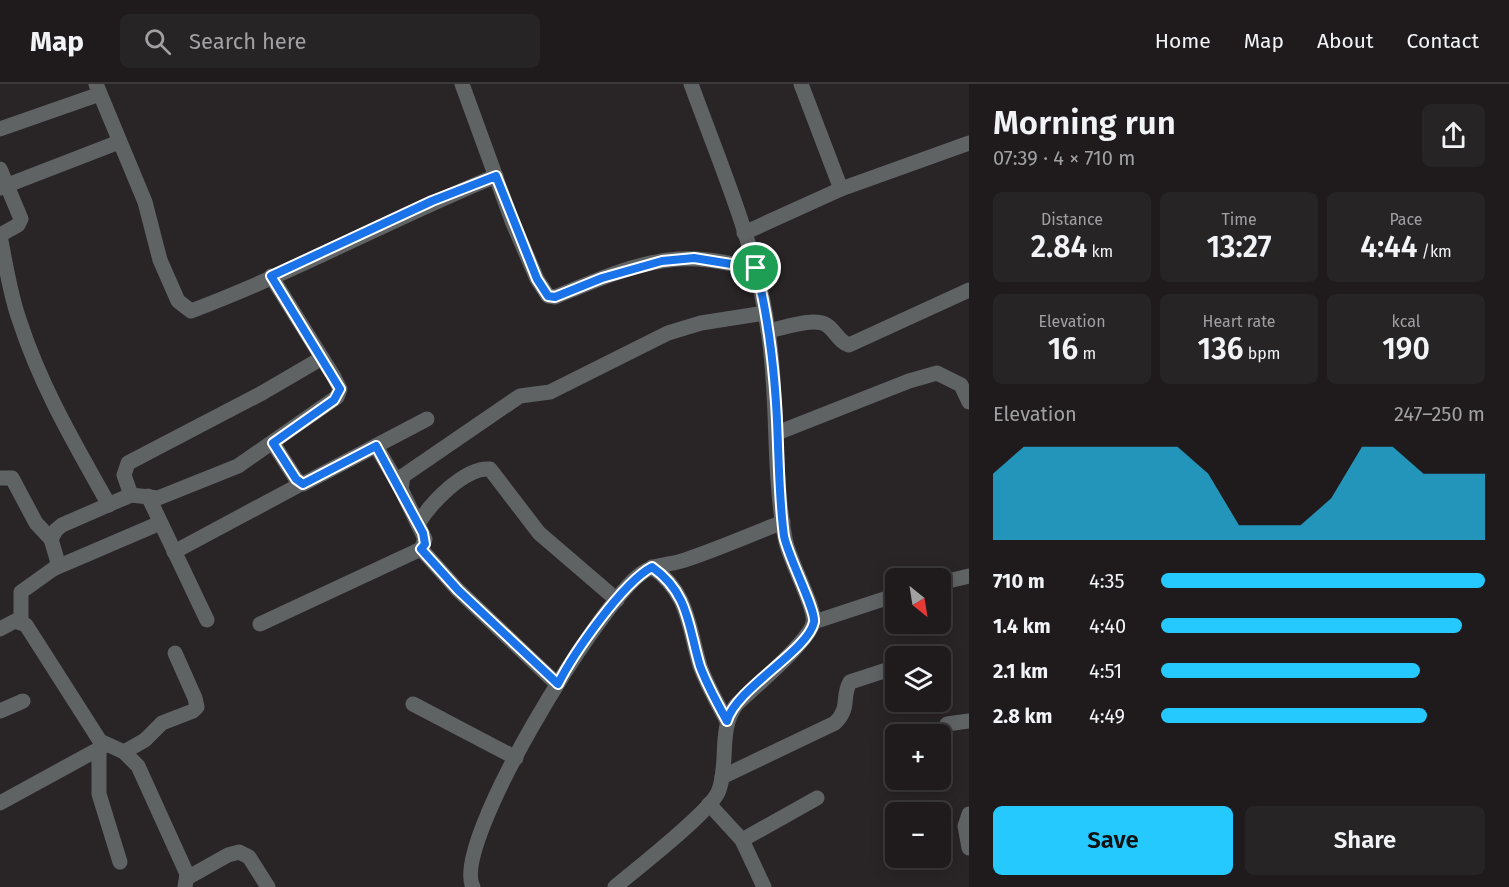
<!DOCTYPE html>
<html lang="en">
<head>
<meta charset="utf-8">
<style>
  body { margin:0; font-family:"Fira Sans",sans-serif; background:#272425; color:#f1f3f6; height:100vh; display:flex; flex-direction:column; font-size:22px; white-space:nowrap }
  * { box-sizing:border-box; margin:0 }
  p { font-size:20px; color:#a1a1a3 }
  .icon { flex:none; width:33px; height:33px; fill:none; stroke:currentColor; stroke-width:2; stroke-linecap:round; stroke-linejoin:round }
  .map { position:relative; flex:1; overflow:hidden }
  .side { display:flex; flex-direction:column; background:#1f1b1c; width:540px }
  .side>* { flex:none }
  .needle { width:39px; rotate:150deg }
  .tools { position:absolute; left:885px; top:484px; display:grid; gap:12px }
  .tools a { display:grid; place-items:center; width:66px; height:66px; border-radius:9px; background:#1f1b1c; box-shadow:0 3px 15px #0003,0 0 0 2px #3c393b; font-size:30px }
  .pin { position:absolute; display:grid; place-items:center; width:51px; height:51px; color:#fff; margin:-26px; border:3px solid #fff; border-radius:50%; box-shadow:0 2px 6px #0007 }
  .round { display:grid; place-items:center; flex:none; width:63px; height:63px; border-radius:9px; background:#272425 }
  .headline { display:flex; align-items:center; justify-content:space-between; height:102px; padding:0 24px }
  h1 { font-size:33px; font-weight:600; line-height:45px }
  .figures { display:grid; grid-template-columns:repeat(3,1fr); gap:9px; height:102px; padding:6px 24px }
  .figures div { display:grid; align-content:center; border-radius:9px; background:#272425; text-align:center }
  .figures b { font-size:30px; font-weight:600 }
  .figures small { font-size:16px; font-weight:400 }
  .figures p { font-size:16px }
  .chart { height:168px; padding:12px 24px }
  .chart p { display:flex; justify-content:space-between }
  .chart svg { width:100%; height:108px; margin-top:6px; fill:#26c9fe; opacity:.7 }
  .button { display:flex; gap:12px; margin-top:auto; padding:12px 24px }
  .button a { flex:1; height:69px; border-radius:9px; background:#26c9fe; color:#111; font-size:24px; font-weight:600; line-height:69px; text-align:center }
  .button a+a { background:#272425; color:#f1f3f6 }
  ul { padding:0 24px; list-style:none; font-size:20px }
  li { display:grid; grid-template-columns:96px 72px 1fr; align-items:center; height:45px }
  li i { height:15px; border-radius:8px; background:#26c9fe }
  header { display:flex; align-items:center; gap:36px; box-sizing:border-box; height:84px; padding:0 30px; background:#1f1b1c; border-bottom:2px solid #3c393b }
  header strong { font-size:28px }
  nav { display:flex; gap:33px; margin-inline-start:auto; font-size:21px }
  .search { width:420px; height:54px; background:#272425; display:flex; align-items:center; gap:15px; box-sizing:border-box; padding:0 21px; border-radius:9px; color:#a1a1a3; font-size:22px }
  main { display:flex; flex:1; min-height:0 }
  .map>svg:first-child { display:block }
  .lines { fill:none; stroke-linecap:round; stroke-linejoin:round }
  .minor { stroke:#606364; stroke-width:15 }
  .route-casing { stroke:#fff; stroke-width:12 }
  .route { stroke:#1a73e8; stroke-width:8 }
</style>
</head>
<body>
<header>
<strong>Map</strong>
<div class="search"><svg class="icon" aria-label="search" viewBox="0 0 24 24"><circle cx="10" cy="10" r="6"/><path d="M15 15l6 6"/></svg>Search here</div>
<nav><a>Home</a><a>Map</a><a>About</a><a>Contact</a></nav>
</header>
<main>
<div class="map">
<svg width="969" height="803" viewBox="0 0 969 803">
  <rect width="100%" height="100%" fill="#292426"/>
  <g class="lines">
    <!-- minor -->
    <g class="minor">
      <path d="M96 0 145 118 160 176 178 217 191 227C295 188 393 134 496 92"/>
      <path d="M462 0 512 137 537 195 548 212 555 213C594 197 636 178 678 175 704 173 731 180 756 184"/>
      <path d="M801 0 841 105"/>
      <path d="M0 45 100 10"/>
      <path d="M0 85 21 135 18 141 0 151"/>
      <path d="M0 104 119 58"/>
      <path d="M744 149 841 105 969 59"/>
      <path d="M0 152C6 181 10 211 20 238 41 303 76 362 109 421"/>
      <path d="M768 247C784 244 815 232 828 242 836 248 839 258 849 261L969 206"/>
      <path d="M777 349 909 297 937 289 961 301 969 318"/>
      <path d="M273 359 296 395 303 400 427 335"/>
      <path d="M376 362 401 405"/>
      <path d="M0 394H12L36 439 51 455"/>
      <path d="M131 411 124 391 128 379 262 309 322 274"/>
      <path d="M148 412 207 536"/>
      <path d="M418 440C430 420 464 383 490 385L539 449 617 516"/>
      <path d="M421 465 458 506 557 600"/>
      <path d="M174 468 301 400"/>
      <path d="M652 483C689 509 688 542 700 582 707 601 717 619 727 637"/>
      <path d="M55 484 160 439"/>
      <path d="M940 499 969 492"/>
      <path d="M814 538 896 511"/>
      <path d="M21 539V508L56 483 58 479 51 455 56 446 62 441 131 411 158 414 238 382 337 313 340 305 334 293 271 192"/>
      <path d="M260 540 421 465 425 455 401 405 403 392 514 316 520 312 550 308 668 249 701 239 765 229"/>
      <path d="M0 545 15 537 26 541 100 657 124 668 138 682 187 790 185 803"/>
      <path d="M413 620 516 674"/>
      <path d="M0 627 23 617"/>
      <path d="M947 640 969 637"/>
      <path d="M99 665V710L120 778"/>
      <path d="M124 668 145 656 162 639 193 627 197 623 195 614 175 569"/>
      <path d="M722 693 835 639C851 623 841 614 850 598L896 583"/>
      <path d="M0 719 106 661"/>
      <path d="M709 720 742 756 764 803"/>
      <path d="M969 730 965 742 969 764"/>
      <path d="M742 756 817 714"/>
      <path d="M187 794 228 771 239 768 249 773 268 803"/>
      <path d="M473 803C450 760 600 518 642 489 654 480 671 481 685 476 718 465 750 451 783 438"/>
      <path d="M615 803C635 786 713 726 719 706 729 678 718 646 736 621 752 605 809 558 813 539 817 525 788 475 785 454 772 386 779 315 768 246 756 161 720 80 691 0"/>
    </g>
  </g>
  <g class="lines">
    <!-- route casing -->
    <g class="route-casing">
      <path id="route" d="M496 92 537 195 548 212 555 213 602 194 662 177 694 174 756 184C767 228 773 274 776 319 779 363 778 408 784 452 788 473 816 526 814 538 808 567 736 604 727 637 717 619 707 601 700 582 688 542 689 509 652 483 623 498 573 570 558 600L458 506 421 465 425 460 423 449 376 362 303 400 296 395 273 359 334 316 340 305 271 192 432 117Z"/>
    </g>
    <!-- route -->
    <use href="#route" class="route"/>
  </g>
</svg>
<div class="tools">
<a><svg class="needle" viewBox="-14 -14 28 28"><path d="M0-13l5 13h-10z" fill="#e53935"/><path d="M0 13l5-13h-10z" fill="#a1a1a3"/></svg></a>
<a><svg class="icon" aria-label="layers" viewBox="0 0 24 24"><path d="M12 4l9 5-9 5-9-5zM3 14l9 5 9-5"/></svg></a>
<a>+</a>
<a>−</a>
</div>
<div class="pin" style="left:756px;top:184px;background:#1e9e55"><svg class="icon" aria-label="arrive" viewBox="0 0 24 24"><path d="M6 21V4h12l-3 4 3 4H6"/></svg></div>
</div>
<section class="side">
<div class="headline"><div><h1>Morning run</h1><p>07:39 · 4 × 710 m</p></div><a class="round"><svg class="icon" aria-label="share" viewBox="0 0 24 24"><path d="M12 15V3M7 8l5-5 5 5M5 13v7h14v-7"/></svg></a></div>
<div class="figures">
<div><p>Distance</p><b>2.84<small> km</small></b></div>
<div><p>Time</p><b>13:27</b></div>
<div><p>Pace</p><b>4:44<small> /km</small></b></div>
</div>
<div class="figures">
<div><p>Elevation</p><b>16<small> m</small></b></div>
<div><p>Heart rate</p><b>136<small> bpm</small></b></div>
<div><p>kcal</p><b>190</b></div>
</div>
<div class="chart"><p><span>Elevation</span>247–250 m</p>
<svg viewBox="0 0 160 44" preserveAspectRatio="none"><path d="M0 44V17L10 6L20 6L30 6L40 6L50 6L60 6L70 17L80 38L90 38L100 38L110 27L120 6L130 6L140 17L150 17L160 17V44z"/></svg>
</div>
<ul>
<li><b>710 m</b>4:35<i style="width:100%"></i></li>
<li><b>1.4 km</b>4:40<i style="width:93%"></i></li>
<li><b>2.1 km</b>4:51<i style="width:80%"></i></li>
<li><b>2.8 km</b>4:49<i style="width:82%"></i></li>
</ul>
<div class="button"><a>Save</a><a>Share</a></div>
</section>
</main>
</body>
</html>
